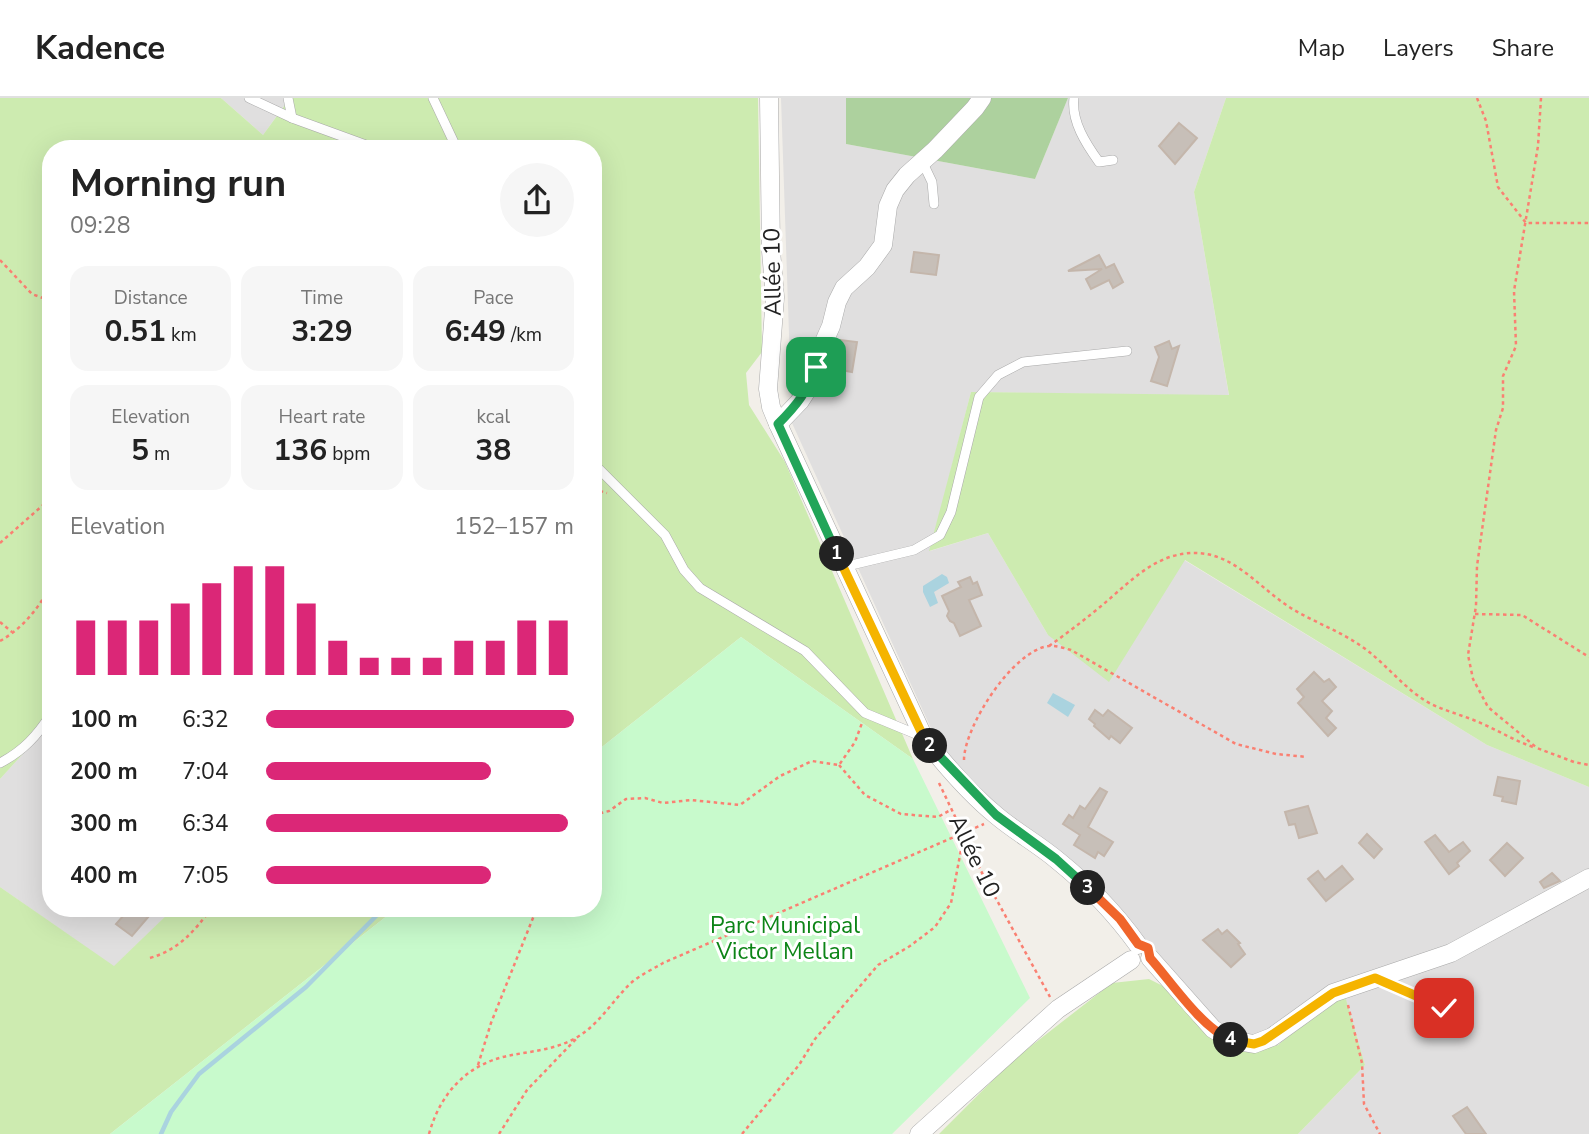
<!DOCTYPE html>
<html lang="en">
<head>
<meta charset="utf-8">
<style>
  body { margin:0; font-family:"Nunito Sans",sans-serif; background:#f6f6f6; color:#222; height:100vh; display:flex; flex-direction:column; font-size:26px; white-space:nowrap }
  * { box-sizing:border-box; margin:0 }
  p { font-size:23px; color:#767676 }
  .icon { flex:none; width:38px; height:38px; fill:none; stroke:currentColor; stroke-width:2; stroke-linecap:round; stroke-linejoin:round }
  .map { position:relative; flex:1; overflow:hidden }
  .sheet { position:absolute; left:42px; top:42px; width:560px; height:777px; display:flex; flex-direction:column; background:#fff; border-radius:28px; box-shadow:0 7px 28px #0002 }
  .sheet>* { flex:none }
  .pin { position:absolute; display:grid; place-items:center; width:60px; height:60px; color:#fff; margin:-30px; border-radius:14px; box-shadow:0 4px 10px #0006 }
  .km { position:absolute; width:35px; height:35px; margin:-18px; border-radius:50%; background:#222; color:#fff; font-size:19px; line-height:35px; text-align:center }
  .round { display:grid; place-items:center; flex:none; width:74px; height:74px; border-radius:37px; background:#f6f6f6 }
  .headline { display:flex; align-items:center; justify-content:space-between; height:119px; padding:0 28px }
  h1 { font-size:38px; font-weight:700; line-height:52px }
  .figures { display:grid; grid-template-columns:repeat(3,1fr); gap:10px; height:119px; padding:7px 28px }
  .figures div { display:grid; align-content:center; border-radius:18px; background:#f6f6f6; text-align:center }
  .figures b { font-size:30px; font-weight:700 }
  .figures small { font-size:19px; font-weight:400 }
  .figures p { font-size:19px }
  .chart { height:196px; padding:14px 28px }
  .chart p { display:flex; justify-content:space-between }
  .chart svg { width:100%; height:126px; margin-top:7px; stroke:#db2777; stroke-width:6 }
  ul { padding:0 28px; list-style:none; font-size:23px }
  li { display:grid; grid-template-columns:112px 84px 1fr; align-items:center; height:52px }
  li i { height:18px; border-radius:9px; background:#db2777 }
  header { display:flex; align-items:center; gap:42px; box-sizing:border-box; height:98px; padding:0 35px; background:#fff; border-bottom:2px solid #e0e0e0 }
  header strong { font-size:33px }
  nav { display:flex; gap:38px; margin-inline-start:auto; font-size:24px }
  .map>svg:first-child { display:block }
  .residential { fill:#e0dfdf }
  .grass { fill:#cdebb0 }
  .forest { fill:#add19e }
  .park { fill:#c8facc }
  .water { fill:#aad3df }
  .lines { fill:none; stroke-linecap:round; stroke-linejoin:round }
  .stream { stroke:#aad3df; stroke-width:4.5 }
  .building { fill:#c7bfb8; stroke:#c4b6ab; stroke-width:2 }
  .service-casing { stroke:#a9a9a9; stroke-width:10 }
  .minor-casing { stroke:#a9a9a9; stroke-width:19 }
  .path { stroke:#fa8072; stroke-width:2.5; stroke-dasharray:3.5 3.5; stroke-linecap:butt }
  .service { stroke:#fff; stroke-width:9 }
  .minor { stroke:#fff; stroke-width:18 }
  .split-1-casing { stroke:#fff; stroke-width:14 }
  .split-2-casing { stroke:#fff; stroke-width:14 }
  .split-3-casing { stroke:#fff; stroke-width:14 }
  .split-4-casing { stroke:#fff; stroke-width:14 }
  .split-5-casing { stroke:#fff; stroke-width:14 }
  .split-1 { stroke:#22a559; stroke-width:9 }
  .split-2 { stroke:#f5b400; stroke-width:9 }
  .split-3 { stroke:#22a559; stroke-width:9 }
  .split-4 { stroke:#f0652b; stroke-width:9 }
  .split-5 { stroke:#f5b400; stroke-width:9 }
  .labels { text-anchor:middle; stroke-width:6; stroke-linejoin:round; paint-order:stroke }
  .street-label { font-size:23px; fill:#222; stroke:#fff }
  .park-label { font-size:23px; fill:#0c8416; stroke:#fff }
</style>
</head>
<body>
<header>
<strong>Kadence</strong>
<nav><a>Map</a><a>Layers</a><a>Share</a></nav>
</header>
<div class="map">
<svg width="1589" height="1036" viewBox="0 0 1589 1036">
  <rect width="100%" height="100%" fill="#f2efe9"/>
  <!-- residential -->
  <g class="residential">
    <path d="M221 0H290L263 37Z"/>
    <path d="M781 0H846V46L1035 81 1068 0H1226L1194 94 1229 298 971 294 930 453 988 435 1048 537 1184 462 1487 647 1589 689V1036H1298L1365 967 1341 886 1265 937 1247 939 1228 935 1098 788 980 696 945 661 792 325Z"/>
    <path d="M51 625V810H174L114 869 0 789V681Z"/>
  </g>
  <!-- grass -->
  <g class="grass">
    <path d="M0 0H221L263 37 290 0H758L762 254 746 275 749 307 785 364 913 661 741 539 593 656V51H51V625L0 681Z"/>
    <path d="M1226 0H1589V689L1487 647 1185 462 1109 584 1048 537 988 435 929 453 971 294 1229 297 1194 94Z"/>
    <path d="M0 789 114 868 174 810H397L110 1036H0Z"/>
    <path d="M1149 881 1167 890 1215 944 1250 953 1278 947 1310 920 1345 898 1365 967 1298 1036H939L1013 962 1112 885Z"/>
  </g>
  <!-- forest -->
  <path class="forest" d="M846 0H1068L1035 81 846 46Z"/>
  <!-- park -->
  <path class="park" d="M741 539 913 661 1030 900 892 1036H110L397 810H593V656Z"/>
  <!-- water -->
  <g class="water">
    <path d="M942 476 947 479 949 485 934 494 938 505 930 509 923 494V488Z"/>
    <path d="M1053 595 1075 607 1068 619 1047 605Z"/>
  </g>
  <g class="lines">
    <!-- stream -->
    <path class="stream" d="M161 1036 171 1014 199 976 306 889 384 810"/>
  </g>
  <!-- building -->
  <g class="building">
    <path d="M1179 25 1197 40 1175 66 1159 48Z"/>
    <path d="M914 154 939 157 936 177 911 174Z"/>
    <path d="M1099 157 1106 170 1114 166 1123 184 1113 190 1109 182 1091 191 1086 181 1102 171 1068 173Z"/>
    <path d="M840 242 857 244 852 274 835 271Z"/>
    <path d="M1169 243 1172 251 1179 248 1167 288 1151 283 1159 259 1155 249Z"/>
    <path d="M970 479 973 486 977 484 982 497 969 502 981 528 960 538 954 525 950 523 947 518 949 513 942 498 961 489 958 484Z"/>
    <path d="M1314 574 1324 584 1329 581 1336 589 1322 603 1332 613 1326 620 1336 630 1328 638 1298 605 1304 599 1297 591Z"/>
    <path d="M1095 612 1103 618 1108 612 1132 630 1120 645 1111 638 1109 641 1094 628 1095 626 1089 621Z"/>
    <path d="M1498 679 1520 683 1516 706 1502 703 1503 699 1494 697Z"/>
    <path d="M1100 690 1107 694 1088 729 1113 744 1104 758 1098 754 1095 760 1074 747 1080 737 1063 726 1069 717 1073 720 1080 708 1085 711Z"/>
    <path d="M1308 708 1317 735 1299 740 1295 726 1289 727 1285 714Z"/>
    <path d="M1367 736 1382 751 1374 760 1359 745Z"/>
    <path d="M1435 737 1449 754 1463 744 1470 753 1457 765 1459 768 1449 776 1425 744Z"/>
    <path d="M1507 745 1523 760 1505 778 1490 762Z"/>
    <path d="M1342 768 1353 781 1326 803 1308 781 1318 773 1325 782Z"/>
    <path d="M1552 775 1560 783 1544 790 1540 784Z"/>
    <path d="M130 810H140L149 818 132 838 116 826Z"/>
    <path d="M1218 831 1222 836 1227 832 1240 845 1238 846 1245 856 1231 869 1203 842Z"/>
    <path d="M1467 1009 1486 1036H1466L1453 1018Z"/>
  </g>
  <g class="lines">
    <!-- service casing -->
    <g class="service-casing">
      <g id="service">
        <path d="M249 0 292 20 377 51"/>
        <path d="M288 0 292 20"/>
        <path d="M433 0 457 51"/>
        <path d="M1074 0C1071 23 1086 46 1099 64L1113 62"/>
        <path d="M442 51 455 46"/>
        <path d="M922 63 932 84 934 106"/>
        <path d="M593 365 665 437 684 472 700 490 805 553 865 615 923 639"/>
        <path d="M843 469 914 452 940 437 951 414 979 299 998 277 1023 264 1127 253"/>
        <path d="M0 665C23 653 37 638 51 616"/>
      </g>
    </g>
    <!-- minor casing -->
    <g class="minor-casing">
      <g id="minor">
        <path d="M769 0 771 153 775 199 768 291 771 309 778 326 924 640C945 667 970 696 997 718 1016 734 1038 746 1057 762 1088 787 1115 815 1138 847"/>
        <path d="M778 326 800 303 811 286 819 255 831 228 837 204 844 190 867 169 883 147 888 108 895 92 907 77 935 52 975 10 982 0"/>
        <path d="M1150 860 1213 931 1231 942 1254 946 1272 939 1333 895 1451 855 1589 780"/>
        <path d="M919 1036 1058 911 1131 862"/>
      </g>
    </g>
    <!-- path -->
    <g class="path">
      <path d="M1477 0 1486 23 1498 89 1526 125H1589"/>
      <path d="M1541 0 1538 48 1514 193 1516 248 1503 278V310L1496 332 1477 468 1476 508 1468 557 1473 581 1488 609 1537 650 1574 664 1589 667"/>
      <path d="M0 162 32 196 51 203"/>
      <path d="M593 391 607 395"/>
      <path d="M0 445 51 400"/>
      <path d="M1475 516 1522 517 1589 559"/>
      <path d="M0 524 12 534"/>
      <path d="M0 543C23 530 40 509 51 486"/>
      <path d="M1049 548C1066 536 1083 523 1100 509 1122 491 1145 466 1173 458 1228 443 1253 487 1294 512 1318 526 1345 535 1368 553 1387 568 1403 588 1424 602 1442 613 1464 617 1483 626 1501 634 1517 644 1536 650"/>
      <path d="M964 662C964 629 1013 552 1049 548 1055 547 1064 550 1071 552L1236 646 1276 656 1307 659"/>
      <path d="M839 667 865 697 901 716 938 719 952 711"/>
      <path d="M939 685 983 777 1050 899"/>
      <path d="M593 717 609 713 626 701 645 700 663 705 691 702 740 707 780 678 812 663 839 667 855 644 862 625"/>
      <path d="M150 860C180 851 193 834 212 810"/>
      <path d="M1397 890 1444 910"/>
      <path d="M1348 907 1362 965 1364 1006 1380 1036"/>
      <path d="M478 967 491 925 537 810"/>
      <path d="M429 1036C440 996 466 967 507 958 531 953 557 952 579 938 601 924 613 902 631 885 640 877 653 871 663 865L984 726"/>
      <path d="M499 1036 527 992 576 941"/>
      <path d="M742 1036 799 967 815 941 878 867 910 848 935 829 951 805 964 736"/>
    </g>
    <!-- service -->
    <use href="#service" class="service"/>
    <!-- minor -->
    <use href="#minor" class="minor"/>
  </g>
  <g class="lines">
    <!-- split-1 casing -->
    <g class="split-1-casing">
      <path id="split-1" d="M816 269C808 293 796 308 778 326L837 456"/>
    </g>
    <!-- split-2 casing -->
    <g class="split-2-casing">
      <path id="split-2" d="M837 456 924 640 930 648"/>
    </g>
    <!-- split-3 casing -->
    <g class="split-3-casing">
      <path id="split-3" d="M930 648 996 717 1056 761 1088 790"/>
    </g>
    <!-- split-4 casing -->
    <g class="split-4-casing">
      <path id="split-4" d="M1088 790 1120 821 1138 846 1148 850 1150 860C1173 886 1200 928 1231 942"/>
    </g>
    <!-- split-5 casing -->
    <g class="split-5-casing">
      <path id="split-5" d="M1231 942 1254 946 1263 943 1333 895 1375 880 1444 910"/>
    </g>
    <!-- split-1 -->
    <use href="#split-1" class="split-1"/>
    <!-- split-2 -->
    <use href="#split-2" class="split-2"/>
    <!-- split-3 -->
    <use href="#split-3" class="split-3"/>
    <!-- split-4 -->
    <use href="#split-4" class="split-4"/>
    <!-- split-5 -->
    <use href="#split-5" class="split-5"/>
  </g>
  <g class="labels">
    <!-- street labels -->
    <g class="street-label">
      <text transform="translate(772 174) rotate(-91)" y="8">Allée 10</text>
      <text transform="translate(975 758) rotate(64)" y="8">Allée 10</text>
    </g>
    <!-- park labels -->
    <g class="park-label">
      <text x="785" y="835">Parc Municipal<tspan x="785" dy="26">Victor Mellan</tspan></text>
    </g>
  </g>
</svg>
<div class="pin" style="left:816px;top:269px;background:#1e9e55"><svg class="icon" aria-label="arrive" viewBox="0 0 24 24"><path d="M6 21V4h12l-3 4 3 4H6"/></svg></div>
<div class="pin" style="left:1444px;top:910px;background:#d93025"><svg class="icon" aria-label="check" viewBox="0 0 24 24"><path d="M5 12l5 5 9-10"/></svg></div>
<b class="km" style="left:837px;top:456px">1</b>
<b class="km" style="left:930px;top:648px">2</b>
<b class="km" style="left:1088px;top:790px">3</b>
<b class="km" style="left:1231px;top:942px">4</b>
<section class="sheet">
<div class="headline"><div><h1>Morning run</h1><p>09:28</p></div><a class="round"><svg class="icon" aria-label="share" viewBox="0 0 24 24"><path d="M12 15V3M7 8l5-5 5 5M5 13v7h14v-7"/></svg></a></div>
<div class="figures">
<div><p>Distance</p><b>0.51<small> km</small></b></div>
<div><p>Time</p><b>3:29</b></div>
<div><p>Pace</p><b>6:49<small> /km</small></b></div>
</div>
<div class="figures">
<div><p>Elevation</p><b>5<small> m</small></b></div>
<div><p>Heart rate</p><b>136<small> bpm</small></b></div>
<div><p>kcal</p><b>38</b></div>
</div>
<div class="chart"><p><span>Elevation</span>152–157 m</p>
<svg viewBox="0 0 160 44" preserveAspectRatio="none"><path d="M5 44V25M15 44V25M25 44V25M35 44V19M45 44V12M55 44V6M65 44V6M75 44V19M85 44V32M95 44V38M105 44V38M115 44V38M125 44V32M135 44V32M145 44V25M155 44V25"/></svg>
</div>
<ul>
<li><b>100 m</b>6:32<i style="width:100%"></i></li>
<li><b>200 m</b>7:04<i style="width:73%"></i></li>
<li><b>300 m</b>6:34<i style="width:98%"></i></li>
<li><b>400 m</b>7:05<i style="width:73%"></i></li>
</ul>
</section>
</div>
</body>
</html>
